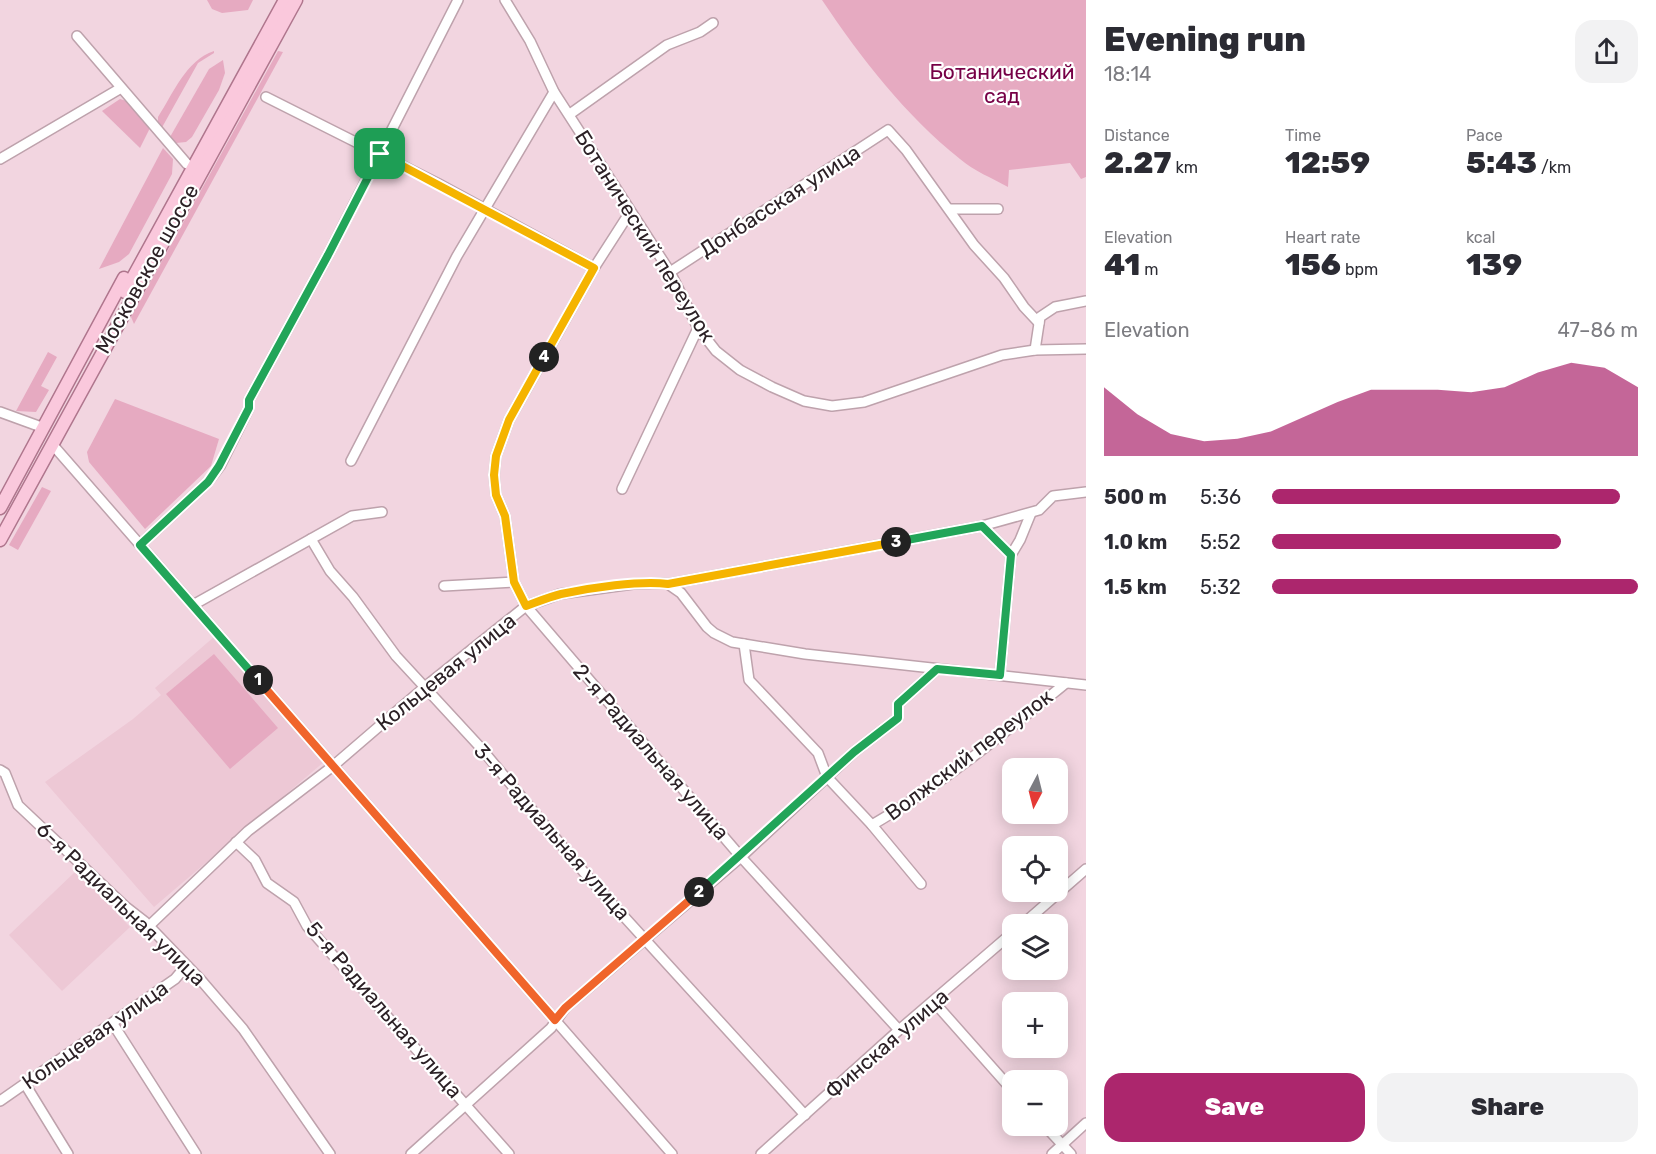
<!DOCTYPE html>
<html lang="en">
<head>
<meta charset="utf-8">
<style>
  body { margin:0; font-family:Rubik,sans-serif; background:#f2f2f3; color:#2b2b33; height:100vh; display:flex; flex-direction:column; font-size:22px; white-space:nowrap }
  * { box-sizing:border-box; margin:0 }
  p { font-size:20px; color:#7c7c81 }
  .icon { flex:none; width:33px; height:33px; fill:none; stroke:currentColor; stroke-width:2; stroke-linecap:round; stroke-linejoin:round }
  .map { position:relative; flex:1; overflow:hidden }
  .details { display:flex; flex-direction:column; background:#fff; width:570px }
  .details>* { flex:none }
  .needle { width:39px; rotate:187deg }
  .controls { position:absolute; left:1002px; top:758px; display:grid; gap:12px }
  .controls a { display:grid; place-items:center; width:66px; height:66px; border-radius:12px; background:#fff; box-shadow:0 3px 15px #0003; font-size:30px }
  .pin { position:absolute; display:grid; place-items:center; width:51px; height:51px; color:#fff; margin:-26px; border-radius:12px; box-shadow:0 3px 9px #0006 }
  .km { position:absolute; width:30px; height:30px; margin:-15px; border-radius:50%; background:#222; color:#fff; font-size:16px; line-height:30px; text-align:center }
  .round { display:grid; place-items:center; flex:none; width:63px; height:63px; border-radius:18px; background:#f2f2f3 }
  .headline { display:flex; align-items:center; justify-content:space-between; height:102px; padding:0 18px }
  h1 { font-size:33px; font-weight:800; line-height:45px }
  .figures { display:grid; grid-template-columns:repeat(3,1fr); gap:9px; height:102px; padding:6px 18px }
  .figures div { display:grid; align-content:center }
  .figures b { font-size:30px; font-weight:800 }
  .figures small { font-size:16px; font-weight:400 }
  .figures p { font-size:16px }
  .chart { height:168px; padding:12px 18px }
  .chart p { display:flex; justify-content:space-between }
  .chart svg { width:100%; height:108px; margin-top:6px; fill:#ac266d; opacity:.7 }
  .button { display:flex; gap:12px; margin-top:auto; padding:12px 18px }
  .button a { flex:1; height:69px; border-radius:18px; background:#ac266d; color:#fff; font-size:24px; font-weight:800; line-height:69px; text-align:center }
  .button a+a { background:#f2f2f3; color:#2b2b33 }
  ul { padding:0 18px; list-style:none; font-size:20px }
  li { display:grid; grid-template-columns:96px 72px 1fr; align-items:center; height:45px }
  li i { height:15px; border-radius:8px; background:#ac266d }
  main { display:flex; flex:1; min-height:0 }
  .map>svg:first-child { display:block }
  .built { fill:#edc8d5 }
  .green { fill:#e6aac1 }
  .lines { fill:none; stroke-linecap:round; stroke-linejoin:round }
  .minor-casing { stroke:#bea2ac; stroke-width:12 }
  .major-casing { stroke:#af768d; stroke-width:15 }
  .minor { stroke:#fff; stroke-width:9 }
  .major { stroke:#fac8dc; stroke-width:12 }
  .split-1-casing { stroke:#fff; stroke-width:12 }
  .split-2-casing { stroke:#fff; stroke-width:12 }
  .split-3-casing { stroke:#fff; stroke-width:12 }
  .split-4-casing { stroke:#fff; stroke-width:12 }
  .split-5-casing { stroke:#fff; stroke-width:12 }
  .split-1 { stroke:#22a559; stroke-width:8 }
  .split-2 { stroke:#f0652b; stroke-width:8 }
  .split-3 { stroke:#22a559; stroke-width:8 }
  .split-4 { stroke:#f5b400; stroke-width:8 }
  .split-5 { stroke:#f5b400; stroke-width:8 }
  .labels { text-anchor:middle; stroke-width:4.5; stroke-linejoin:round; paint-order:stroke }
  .park-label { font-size:21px; fill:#760046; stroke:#fff }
  .street-label { font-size:21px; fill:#2c2126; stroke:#fff }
</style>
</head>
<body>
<main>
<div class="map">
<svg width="1086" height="1154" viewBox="0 0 1086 1154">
  <rect width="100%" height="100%" fill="#f2d5e0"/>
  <!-- built -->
  <g class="built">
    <path d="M215 636 325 761 154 907 45 782 133 719 161 695 155 688Z"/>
    <path d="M76 871 130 927 62 991 9 935Z"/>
  </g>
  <!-- green -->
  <g class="green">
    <path d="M207 0H253L248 10 222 13 212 9Z"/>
    <path d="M822 0H1086V177L1081 179 1070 163 1009 170 1008 187C992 178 974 171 960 159 905 115 861 58 822 0Z"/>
    <path d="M214 51V53L198 63 160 131 158 128V117C173 94 186 60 214 51Z"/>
    <path d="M278 51 283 52 134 324 131 317Z"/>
    <path d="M223 60 225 73 219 90 192 137 186 142 176 143 170 137 209 69Z"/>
    <path d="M120 99 130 102 149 124V130L140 148 102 111Z"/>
    <path d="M163 148 173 159 172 174 129 254 119 262 99 269Z"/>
    <path d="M48 352 57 357 41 386 49 390 36 412 16 411Z"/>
    <path d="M115 399 219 439 211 466 145 529 89 462 87 452Z"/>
    <path d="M42 487 51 491 18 550 9 545Z"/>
    <path d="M214 654 278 728 230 769 166 694Z"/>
  </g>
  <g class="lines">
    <!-- minor casing -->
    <g class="minor-casing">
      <g id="minor">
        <path d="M505 0 530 41 554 92 670 272 698 328 716 351 740 370 772 387 804 401 832 406 864 402 1002 355 1035 350 1086 349"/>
        <path d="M77 36 187 164"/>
        <path d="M266 97 437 183 594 268"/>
        <path d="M570 114 667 45 700 32 713 23"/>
        <path d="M0 159 121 88"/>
        <path d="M950 209H998"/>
        <path d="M630 212 594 268 509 420 496 456 494 475 496 495 505 516 514 582 526 606 741 857 899 1030"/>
        <path d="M670 272 888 130 906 150 974 245 1004 278 1024 307 1039 323"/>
        <path d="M1035 350 1040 317 1055 307 1086 301"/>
        <path d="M0 412 44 428"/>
        <path d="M52 444 672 1154"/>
        <path d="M351 461 457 256 554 92"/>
        <path d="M622 489 698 328"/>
        <path d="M982 526 1011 555 1000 675"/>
        <path d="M311 539 330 571 353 597 396 656 480 747 587 876 805 1115"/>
        <path d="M140 545 208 482 220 466 249 408V400L328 255 458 0"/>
        <path d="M1011 555 1020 540 1031 513"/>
        <path d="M668 584 681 593 707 627 714 633 732 642 805 654 1086 685"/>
        <path d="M444 586 514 582"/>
        <path d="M193 605 352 516 382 512"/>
        <path d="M744 644 749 680 818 753 827 777 872 825 921 884"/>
        <path d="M0 770 5 773 18 805 126 907 144 921 200 979 243 1029 330 1154"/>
        <path d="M872 825C941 785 1004 733 1066 683"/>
        <path d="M236 842 255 860 267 883 294 902 307 926 509 1154"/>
        <path d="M1023 924 1086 869"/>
        <path d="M149 926 248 831 333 766 426 686 526 606 560 594 633 584 658 583 668 584 982 526 1039 510 1053 496 1086 492"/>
        <path d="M934 1002 1012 1090"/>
        <path d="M113 1024 196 1154"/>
        <path d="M25 1084 68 1154"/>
        <path d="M0 1101 175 979 186 966"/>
        <path d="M1044 1125 1071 1154"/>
        <path d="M411 1154 551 1028 565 1008 741 857 854 752 898 718V704L937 669"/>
        <path d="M761 1154 899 1030 1012 933"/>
        <path d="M1052 1154 1086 1123"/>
      </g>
    </g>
    <!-- major casing -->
    <g class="major-casing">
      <g id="major">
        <path d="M125 292 285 0"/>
        <path d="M0 508 124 278"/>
        <path d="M0 540 296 0"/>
      </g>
    </g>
    <!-- minor -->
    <use href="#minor" class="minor"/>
    <!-- major -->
    <use href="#major" class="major"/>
  </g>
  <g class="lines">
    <!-- split-1 casing -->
    <g class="split-1-casing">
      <path id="split-1" d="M258 680 140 545 208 482 219 466 249 408V400L328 255 380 154"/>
    </g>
    <!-- split-2 casing -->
    <g class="split-2-casing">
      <path id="split-2" d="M258 680 555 1020 565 1008 699 892"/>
    </g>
    <!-- split-3 casing -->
    <g class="split-3-casing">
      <path id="split-3" d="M699 892 854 752 898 718V704L937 669 1000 675 1011 555 982 526 896 542"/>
    </g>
    <!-- split-4 casing -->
    <g class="split-4-casing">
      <path id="split-4" d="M544 357 509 420 496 456 494 475 496 495 505 516 514 582 526 606C537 602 549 597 561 594 589 588 641 580 668 584L896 542"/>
    </g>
    <!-- split-5 casing -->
    <g class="split-5-casing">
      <path id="split-5" d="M380 154 594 268 544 357"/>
    </g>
    <!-- split-1 -->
    <use href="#split-1" class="split-1"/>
    <!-- split-2 -->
    <use href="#split-2" class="split-2"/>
    <!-- split-3 -->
    <use href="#split-3" class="split-3"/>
    <!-- split-4 -->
    <use href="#split-4" class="split-4"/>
    <!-- split-5 -->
    <use href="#split-5" class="split-5"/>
  </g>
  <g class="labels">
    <!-- park labels -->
    <g class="park-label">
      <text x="1002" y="79">Ботанический<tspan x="1002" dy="24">сад</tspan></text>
    </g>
    <!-- street labels -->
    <g class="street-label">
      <text transform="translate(780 201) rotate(-33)" y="7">Донбасская улица</text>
      <text transform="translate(645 236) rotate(58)" y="7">Ботанический переулок</text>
      <text transform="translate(147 269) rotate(-61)" y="7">Московское шоссе</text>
      <text transform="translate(446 672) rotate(-39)" y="7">Кольцевая улица</text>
      <text transform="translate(651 752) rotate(49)" y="7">2-я Радиальная улица</text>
      <text transform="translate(969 755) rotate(-37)" y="7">Волжский переулок</text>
      <text transform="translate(552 832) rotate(49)" y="7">3-я Радиальная улица</text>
      <text transform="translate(121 904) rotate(44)" y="7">6-я Радиальная улица</text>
      <text transform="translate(384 1010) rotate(49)" y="7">5-я Радиальная улица</text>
      <text transform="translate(95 1035) rotate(-35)" y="7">Кольцевая улица</text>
      <text transform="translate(887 1044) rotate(-41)" y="7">Финская улица</text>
    </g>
  </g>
</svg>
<div class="controls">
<a><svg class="needle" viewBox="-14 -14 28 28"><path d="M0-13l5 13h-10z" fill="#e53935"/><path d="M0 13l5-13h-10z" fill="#7c7c81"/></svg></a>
<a><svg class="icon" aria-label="locate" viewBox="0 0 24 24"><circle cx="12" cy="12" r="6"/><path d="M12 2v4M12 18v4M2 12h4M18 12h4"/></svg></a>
<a><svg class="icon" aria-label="layers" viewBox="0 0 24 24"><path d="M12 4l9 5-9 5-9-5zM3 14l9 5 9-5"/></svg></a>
<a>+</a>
<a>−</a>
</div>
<div class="pin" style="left:380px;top:154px;background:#1e9e55"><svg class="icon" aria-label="arrive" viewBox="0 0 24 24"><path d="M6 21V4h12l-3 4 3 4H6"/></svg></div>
<b class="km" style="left:258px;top:680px">1</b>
<b class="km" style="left:699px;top:892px">2</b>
<b class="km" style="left:896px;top:542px">3</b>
<b class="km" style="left:544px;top:357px">4</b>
</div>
<section class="details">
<div class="headline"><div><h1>Evening run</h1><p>18:14</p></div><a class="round"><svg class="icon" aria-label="share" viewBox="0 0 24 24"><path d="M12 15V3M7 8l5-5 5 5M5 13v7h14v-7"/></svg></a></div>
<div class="figures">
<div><p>Distance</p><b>2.27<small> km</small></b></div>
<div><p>Time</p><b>12:59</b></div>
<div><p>Pace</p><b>5:43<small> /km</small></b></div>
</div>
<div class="figures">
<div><p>Elevation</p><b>41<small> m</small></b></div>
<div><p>Heart rate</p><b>156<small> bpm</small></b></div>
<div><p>kcal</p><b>139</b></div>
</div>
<div class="chart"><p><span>Elevation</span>47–86 m</p>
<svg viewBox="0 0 160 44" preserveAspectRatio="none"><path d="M0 44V16L10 27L20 35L30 38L40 37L50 34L60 28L70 22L80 17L90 17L100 17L110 18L120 16L130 10L140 6L150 8L160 16V44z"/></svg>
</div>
<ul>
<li><b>500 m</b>5:36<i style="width:95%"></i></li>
<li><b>1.0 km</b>5:52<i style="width:79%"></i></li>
<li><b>1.5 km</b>5:32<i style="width:100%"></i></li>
</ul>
<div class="button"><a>Save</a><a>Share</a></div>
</section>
</main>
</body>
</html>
